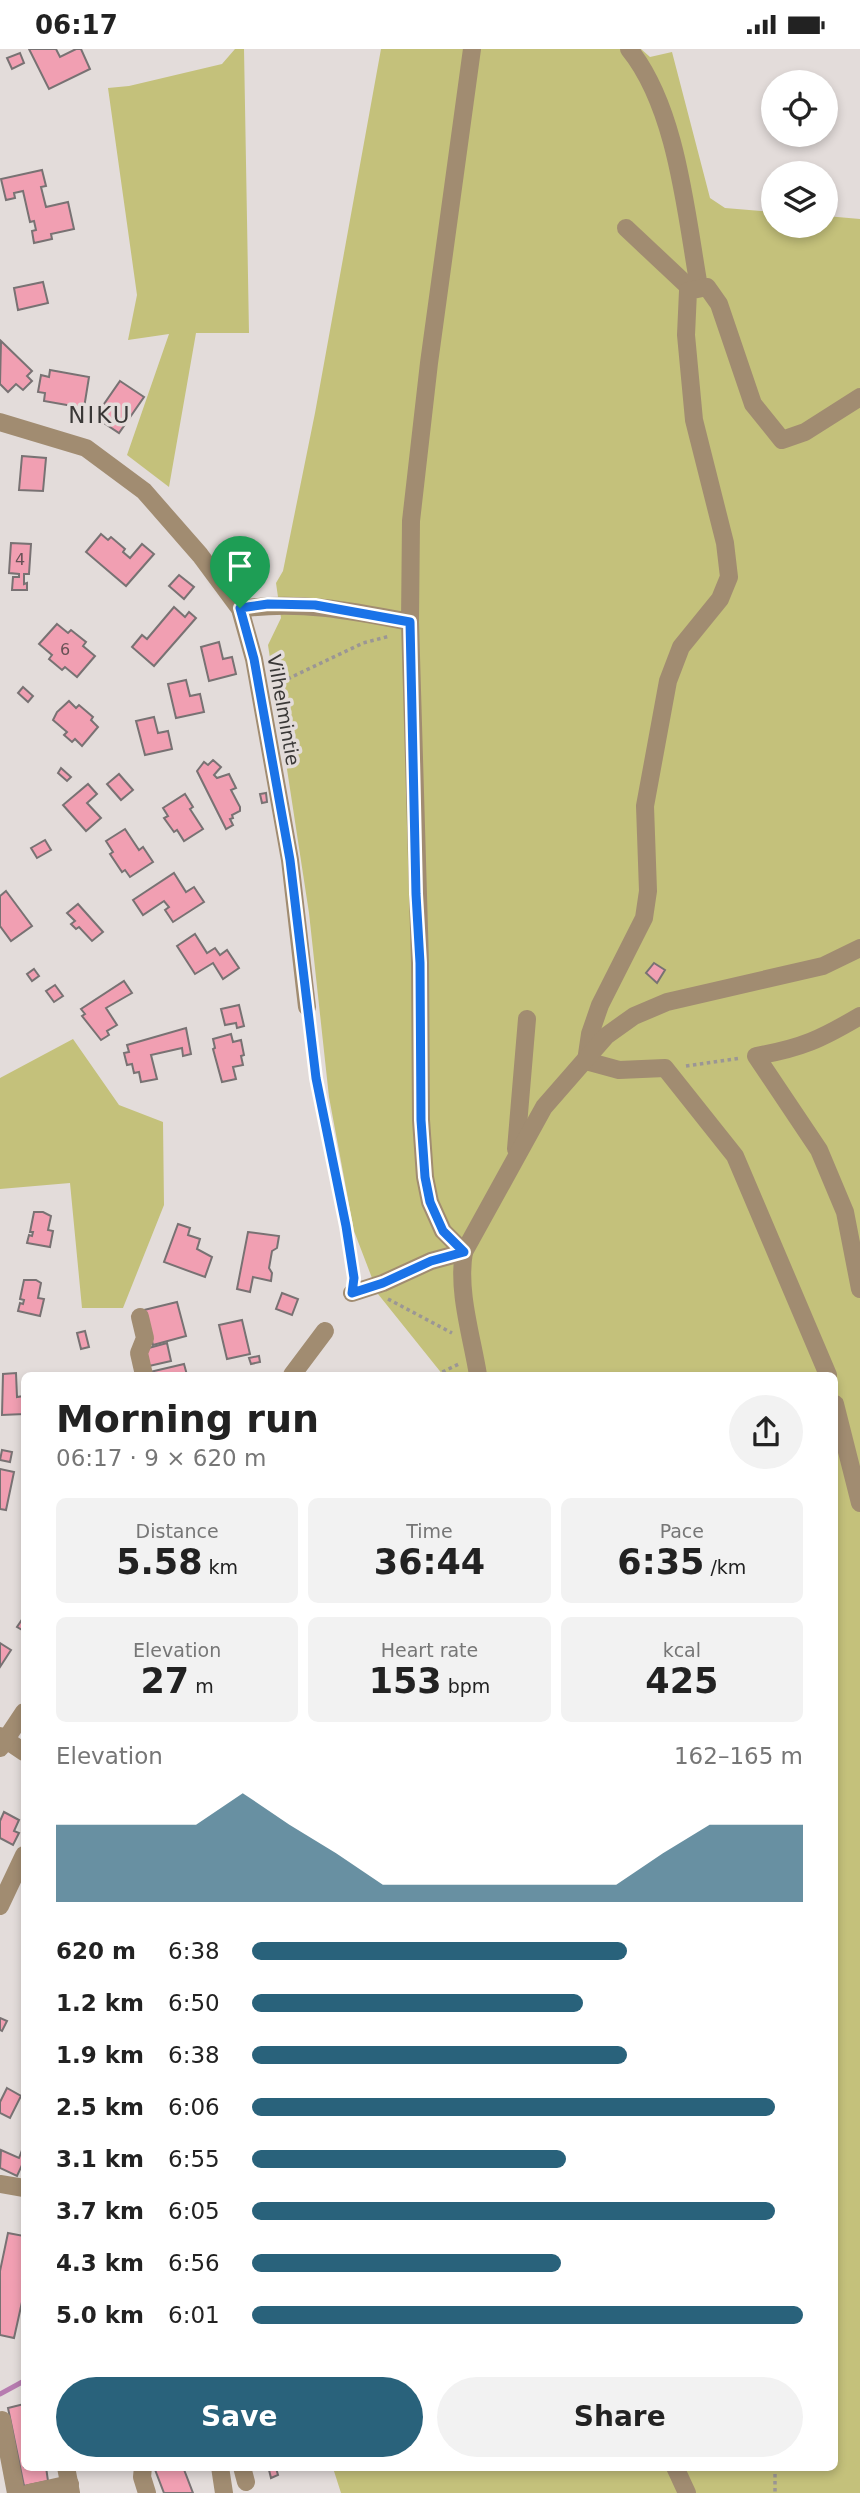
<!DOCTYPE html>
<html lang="en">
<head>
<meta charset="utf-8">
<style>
  body { margin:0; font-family:"DejaVu Sans",sans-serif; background:#f2f2f2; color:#222; height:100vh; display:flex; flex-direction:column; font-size:26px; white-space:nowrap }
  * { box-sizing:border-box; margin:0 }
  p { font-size:23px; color:#767676 }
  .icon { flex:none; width:38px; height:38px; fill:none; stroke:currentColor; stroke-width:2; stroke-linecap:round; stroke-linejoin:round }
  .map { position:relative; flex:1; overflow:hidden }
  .side { position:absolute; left:21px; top:1323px; width:817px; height:1099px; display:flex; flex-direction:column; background:#fff; border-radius:10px; box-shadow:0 4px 10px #0003 }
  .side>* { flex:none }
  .buttons { position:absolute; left:761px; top:21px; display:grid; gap:14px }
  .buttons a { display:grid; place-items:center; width:77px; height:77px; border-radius:50%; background:#fff; box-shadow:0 4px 10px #0003; font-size:35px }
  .pin { position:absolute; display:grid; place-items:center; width:60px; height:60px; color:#fff; margin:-72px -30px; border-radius:50% 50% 50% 0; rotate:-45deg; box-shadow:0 0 7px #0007 }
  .pin .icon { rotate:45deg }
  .round { display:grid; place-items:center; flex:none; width:74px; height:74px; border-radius:37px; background:#f2f2f2 }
  .summary { display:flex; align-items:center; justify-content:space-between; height:119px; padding:0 35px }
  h1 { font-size:38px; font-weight:600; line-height:52px }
  .stats { display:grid; grid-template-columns:repeat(3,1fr); gap:10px; height:119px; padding:7px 35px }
  .stats div { display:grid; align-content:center; border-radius:10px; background:#f2f2f2; text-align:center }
  .stats b { font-size:35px; font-weight:600 }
  .stats small { font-size:19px; font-weight:400 }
  .stats p { font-size:19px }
  .chart { height:196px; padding:14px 35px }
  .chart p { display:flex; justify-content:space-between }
  .chart svg { width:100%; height:126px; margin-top:7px; fill:#29627b; opacity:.7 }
  .action { display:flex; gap:14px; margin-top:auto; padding:14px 35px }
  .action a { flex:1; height:80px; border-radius:42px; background:#29627b; color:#fff; font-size:28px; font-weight:600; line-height:80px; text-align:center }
  .action a+a { background:#f2f2f2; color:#222 }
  ul { padding:0 35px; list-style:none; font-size:23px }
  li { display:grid; grid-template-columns:112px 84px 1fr; align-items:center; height:52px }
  li i { height:18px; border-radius:9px; background:#29627b }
  .status { display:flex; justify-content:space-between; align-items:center; height:49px; padding:0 35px; background:#fff; direction:ltr }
  .status svg { height:19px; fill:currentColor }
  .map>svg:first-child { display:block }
  .green { fill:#c4c17b }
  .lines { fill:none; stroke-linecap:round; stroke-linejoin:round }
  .stream { stroke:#b77cb0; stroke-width:5 }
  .building { fill:#f19fb2; stroke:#787273; stroke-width:2 }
  .path { stroke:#9b9695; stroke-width:3.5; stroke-dasharray:3.5 3.5; stroke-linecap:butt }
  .minor { stroke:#a18c71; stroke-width:18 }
  .route-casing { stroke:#fff; stroke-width:14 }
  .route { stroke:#1a73e8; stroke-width:9 }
  .labels { text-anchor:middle; stroke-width:7; stroke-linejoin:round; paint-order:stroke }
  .number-label { font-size:16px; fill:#685256 }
  .street-label { font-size:19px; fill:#3a3837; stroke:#e3dcda }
  .quarter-label { font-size:23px; letter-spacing:2px; fill:#3a3837; stroke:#e3dcda }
</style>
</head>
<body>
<div class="status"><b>06:17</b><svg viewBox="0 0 49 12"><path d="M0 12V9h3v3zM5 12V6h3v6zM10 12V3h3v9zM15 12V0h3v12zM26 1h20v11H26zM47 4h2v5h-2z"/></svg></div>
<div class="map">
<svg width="860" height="2444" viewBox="0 0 860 2444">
  <rect width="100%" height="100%" fill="#e3dcda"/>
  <!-- green -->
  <g class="green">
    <path d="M235 0H244L249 284H196L169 438 127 406 169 285 128 291 137 246 108 39 129 37 222 15Z"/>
    <path d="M381 0H641L650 8 672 3 710 149 725 159 773 163 774 177H826V167L860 170V2444H341L333 2419 835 2418V1326H443L378 1245 416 1213 372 1229 354 1182 329 1048 309 864 268 596 281 569 276 534 283 522 315 364Z"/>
    <path d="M73 990 119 1056 163 1073 164 1156 123 1259H82L70 1134 0 1140V1029Z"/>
  </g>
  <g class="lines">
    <!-- stream -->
    <path class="stream" d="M0 2345 24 2332"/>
  </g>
  <!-- building -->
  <g class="building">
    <path d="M29 0H56L60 8 76 0H81L90 20 49 40Z"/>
    <path d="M20 4 24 14 12 20 7 9Z"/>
    <path d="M42 121 46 137 41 138 46 158 68 153 74 180 51 185 52 190 34 194 32 182 36 181 34 172 30 173 23 142 14 144 15 149 6 151 1 130Z"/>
    <path d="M43 233 48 254 18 261 14 239Z"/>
    <path d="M1 292 32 322 27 327 32 332 23 341 16 335 8 343 0 335Z"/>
    <path d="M50 321 89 328 84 359 44 352 45 344 38 343 41 326 49 328Z"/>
    <path d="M120 332 144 348 119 384 95 368Z"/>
    <path d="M22 407 46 409 43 442 19 441Z"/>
    <path d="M101 485 108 491 111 488 125 500 123 503 130 509 142 495 154 505 126 537 86 503Z"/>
    <path d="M11 494 31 495 29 525H24V535L27 534V541H12L13 528H19V525L9 524Z"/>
    <path d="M179 526 194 538 184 550 169 537Z"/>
    <path d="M174 558 185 568 189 563 196 569 154 617 132 598 142 586 147 590Z"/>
    <path d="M57 575 68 584 71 581 86 593 83 597 95 607 77 628 65 618 62 621 49 610 52 606 39 595Z"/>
    <path d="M219 593 223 610 232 608 236 625 209 632 201 598Z"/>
    <path d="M186 631 190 647 200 645 204 663 176 669 168 635Z"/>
    <path d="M23 638 33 647 28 653 18 644Z"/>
    <path d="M69 652 76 659 79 656 93 668 91 671 98 678 82 697 75 690 72 693 64 686 67 683 53 671 57 663Z"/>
    <path d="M154 668 158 684 168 682 172 700 145 706 136 672Z"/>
    <path d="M213 711 221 718 214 726 217 729 229 725 236 739 231 741 240 758V762L232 766 233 769 230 770 233 776 226 780 197 722 204 713 208 716Z"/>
    <path d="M61 719 71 728 67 732 58 724Z"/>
    <path d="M119 725 133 741 121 751 107 735Z"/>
    <path d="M88 735 97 745 87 754 101 769 86 782 63 756Z"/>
    <path d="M266 744 267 753 262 754 260 745Z"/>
    <path d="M185 745 193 758 190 760 203 780 184 792 177 781 174 783 164 769 168 767 163 759Z"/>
    <path d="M125 780 139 801 143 798 153 813 130 828 125 821 122 823 110 805 113 803 106 792Z"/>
    <path d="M45 791 51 801 37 809 31 799Z"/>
    <path d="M174 824 186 843 194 838 204 853 173 873 165 861 169 858 164 852 143 866 133 851Z"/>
    <path d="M6 842 32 877 11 892 0 877V847Z"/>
    <path d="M78 855 103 883 92 892 79 878 76 880 71 875 75 872 67 864Z"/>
    <path d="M195 885 207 904 215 899 220 906 227 901 239 919 223 930 213 914 195 925 177 897Z"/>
    <path d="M654 914 665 921 657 934 646 924Z"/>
    <path d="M34 920 39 927 32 932 27 925Z"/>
    <path d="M124 932 132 944 106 959 117 976 107 982 109 986 101 991 82 967 85 965 81 960Z"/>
    <path d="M55 936 63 947 54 953 46 942Z"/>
    <path d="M239 956 244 977 237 979 236 974 225 976 221 960Z"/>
    <path d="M186 979 191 1005 183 1007 182 999 151 1006 157 1030 141 1033 139 1023 134 1024 132 1015 127 1016 124 1004 129 1003 127 996Z"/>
    <path d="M231 985 233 993 241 991 244 1006 241 1007 243 1016 233 1018 236 1030 222 1033 213 1000 215 999 213 990Z"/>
    <path d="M34 1163H43L51 1167 48 1181 53 1182 50 1198 27 1194 29 1186 32 1187 33 1183H30Z"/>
    <path d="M178 1175 190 1179 188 1186 200 1190 197 1200 212 1208 205 1228 164 1213Z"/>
    <path d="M248 1183 279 1187 277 1199 272 1202 269 1219 272 1224 271 1232 253 1228 250 1243 237 1240Z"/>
    <path d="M24 1231H36L41 1234 38 1249 44 1250 40 1267 18 1262 20 1254 23 1255 24 1251 20 1250Z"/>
    <path d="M282 1244 298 1250 292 1266 276 1260Z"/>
    <path d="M177 1253 186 1287 153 1296 144 1261Z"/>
    <path d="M242 1271 250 1305 227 1310 219 1276Z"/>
    <path d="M85 1282 89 1298 81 1300 77 1284Z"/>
    <path d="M167 1294 171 1312 149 1317 145 1300Z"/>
    <path d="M259 1307 260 1313 251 1315 249 1309Z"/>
    <path d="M184 1315 187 1326H151L150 1323Z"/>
    <path d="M16 1324 17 1348 24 1347V1365L2 1366 3 1325Z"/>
    <path d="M2 1401 12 1403 10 1413 0 1411Z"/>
    <path d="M0 1420 14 1423 6 1461 0 1460Z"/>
    <path d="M23 1569 24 1570V1582L17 1578Z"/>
    <path d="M0 1594 11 1601 0 1618Z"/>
    <path d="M4 1763 19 1771 14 1782 19 1784 13 1796 0 1789V1772Z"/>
    <path d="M0 1969 7 1972 2 1982 0 1981Z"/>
    <path d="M7 2039 21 2047 10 2069 0 2064V2053Z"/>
    <path d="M24 2096V2117L22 2116 17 2127 0 2119 1 2101 19 2109Z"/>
    <path d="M8 2184 24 2187V2254L22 2253 14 2289 0 2286V2222Z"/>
    <path d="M24 2355V2418H46L48 2432 24 2437 8 2359Z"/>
    <path d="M154 2418H183L193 2444H164Z"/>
    <path d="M276 2419 278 2426 271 2429 269 2421Z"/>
  </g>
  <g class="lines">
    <!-- path -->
    <g class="path">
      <path d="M275 636 363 594 390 587"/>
      <path d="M309 975C320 1059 342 1141 353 1225"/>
      <path d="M686 1017 741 1009"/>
      <path d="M388 1250 452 1284"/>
      <path d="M436 1326 459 1315"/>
      <path d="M775 2418V2444"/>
    </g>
    <!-- minor -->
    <g class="minor">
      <path d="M629 0C677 59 686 165 699 238"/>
      <path d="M626 179 692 241"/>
      <path d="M0 373 86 399 144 442 200 506 240 560 254 610 290 811 307 958"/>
      <path d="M240 560C298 551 353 562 410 573"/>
      <path d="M860 967C821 990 802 999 756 1007L819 1101 845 1163 860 1240"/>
      <path d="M586 1012 590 985 600 956 644 869 648 842 645 757 668 632 681 598 720 550 729 528 725 494 694 371 686 286 688 242 707 238 719 255 753 355 782 391 805 383 860 348"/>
      <path d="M586 1012 619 1021 665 1019 735 1107 828 1326"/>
      <path d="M516 1100 527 970"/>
      <path d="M464 1203 443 1182 430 1153 425 1128 421 1071 420 914 410 573 411 472 429 314 472 0"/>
      <path d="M352 1244 383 1234 431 1212 464 1203"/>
      <path d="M140 1268 145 1289 139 1304 144 1326"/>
      <path d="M292 1326 325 1282"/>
      <path d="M478 1326C472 1288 457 1242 464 1203L544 1058 606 987 634 967 667 953 823 917 860 899"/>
      <path d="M835 1355 860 1454"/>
      <path d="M0 1687 24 1703"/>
      <path d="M0 1699 24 1663"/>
      <path d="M0 1857 24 1806"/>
      <path d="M0 2135 24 2139"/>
      <path d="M2 2371 16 2444"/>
      <path d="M66 2418 71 2444"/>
      <path d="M143 2418 142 2428 147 2444"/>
      <path d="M220 2418 224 2444"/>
      <path d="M242 2418 246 2433"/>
      <path d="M675 2418 687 2444"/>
      <path d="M29 2444 70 2435"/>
    </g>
  </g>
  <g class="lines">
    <!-- route casing -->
    <g class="route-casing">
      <path id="route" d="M268 555 315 556 410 573 416 845 420 914 421 1071 425 1128 430 1153 443 1182 464 1203 431 1212 383 1234 352 1244 354 1229 346 1177 316 1029 290 811 254 610 240 559Z"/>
    </g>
    <!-- route -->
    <use href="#route" class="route"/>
  </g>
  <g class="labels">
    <!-- number labels -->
    <g class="number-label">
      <text x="20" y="516">4</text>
      <text x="65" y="606">6</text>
    </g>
    <!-- street labels -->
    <g class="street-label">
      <text transform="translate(284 661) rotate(80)" y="7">Vilhelmintie</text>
    </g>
    <!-- quarter labels -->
    <g class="quarter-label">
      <text x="100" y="374">NIKU</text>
    </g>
  </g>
</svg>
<div class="buttons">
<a><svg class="icon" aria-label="locate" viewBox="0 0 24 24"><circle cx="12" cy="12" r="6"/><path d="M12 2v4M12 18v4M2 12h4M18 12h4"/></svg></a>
<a><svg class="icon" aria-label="layers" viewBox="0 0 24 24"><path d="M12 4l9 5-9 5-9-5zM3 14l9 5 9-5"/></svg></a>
</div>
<div class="pin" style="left:240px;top:559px;background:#1e9e55"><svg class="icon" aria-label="arrive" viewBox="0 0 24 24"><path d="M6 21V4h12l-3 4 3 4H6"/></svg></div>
<section class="side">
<div class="summary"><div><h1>Morning run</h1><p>06:17 · 9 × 620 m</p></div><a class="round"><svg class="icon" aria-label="share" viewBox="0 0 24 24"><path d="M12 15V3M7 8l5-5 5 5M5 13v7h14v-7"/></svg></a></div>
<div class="stats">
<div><p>Distance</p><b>5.58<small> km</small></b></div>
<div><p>Time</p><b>36:44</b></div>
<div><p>Pace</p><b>6:35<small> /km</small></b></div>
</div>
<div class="stats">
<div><p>Elevation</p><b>27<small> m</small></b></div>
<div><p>Heart rate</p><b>153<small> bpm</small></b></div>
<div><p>kcal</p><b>425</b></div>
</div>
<div class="chart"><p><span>Elevation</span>162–165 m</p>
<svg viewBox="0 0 160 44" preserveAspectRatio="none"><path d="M0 44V17L10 17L20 17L30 17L40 6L50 17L60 27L70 38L80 38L90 38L100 38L110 38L120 38L130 27L140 17L150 17L160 17V44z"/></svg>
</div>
<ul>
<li><b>620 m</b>6:38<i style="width:68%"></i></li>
<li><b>1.2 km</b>6:50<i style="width:60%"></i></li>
<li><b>1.9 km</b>6:38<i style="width:68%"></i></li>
<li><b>2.5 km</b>6:06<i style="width:95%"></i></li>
<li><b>3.1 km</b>6:55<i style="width:57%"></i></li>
<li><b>3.7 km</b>6:05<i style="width:95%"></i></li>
<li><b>4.3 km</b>6:56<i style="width:56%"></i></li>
<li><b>5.0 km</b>6:01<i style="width:100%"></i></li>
</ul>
<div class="action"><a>Save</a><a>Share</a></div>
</section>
</div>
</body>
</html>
